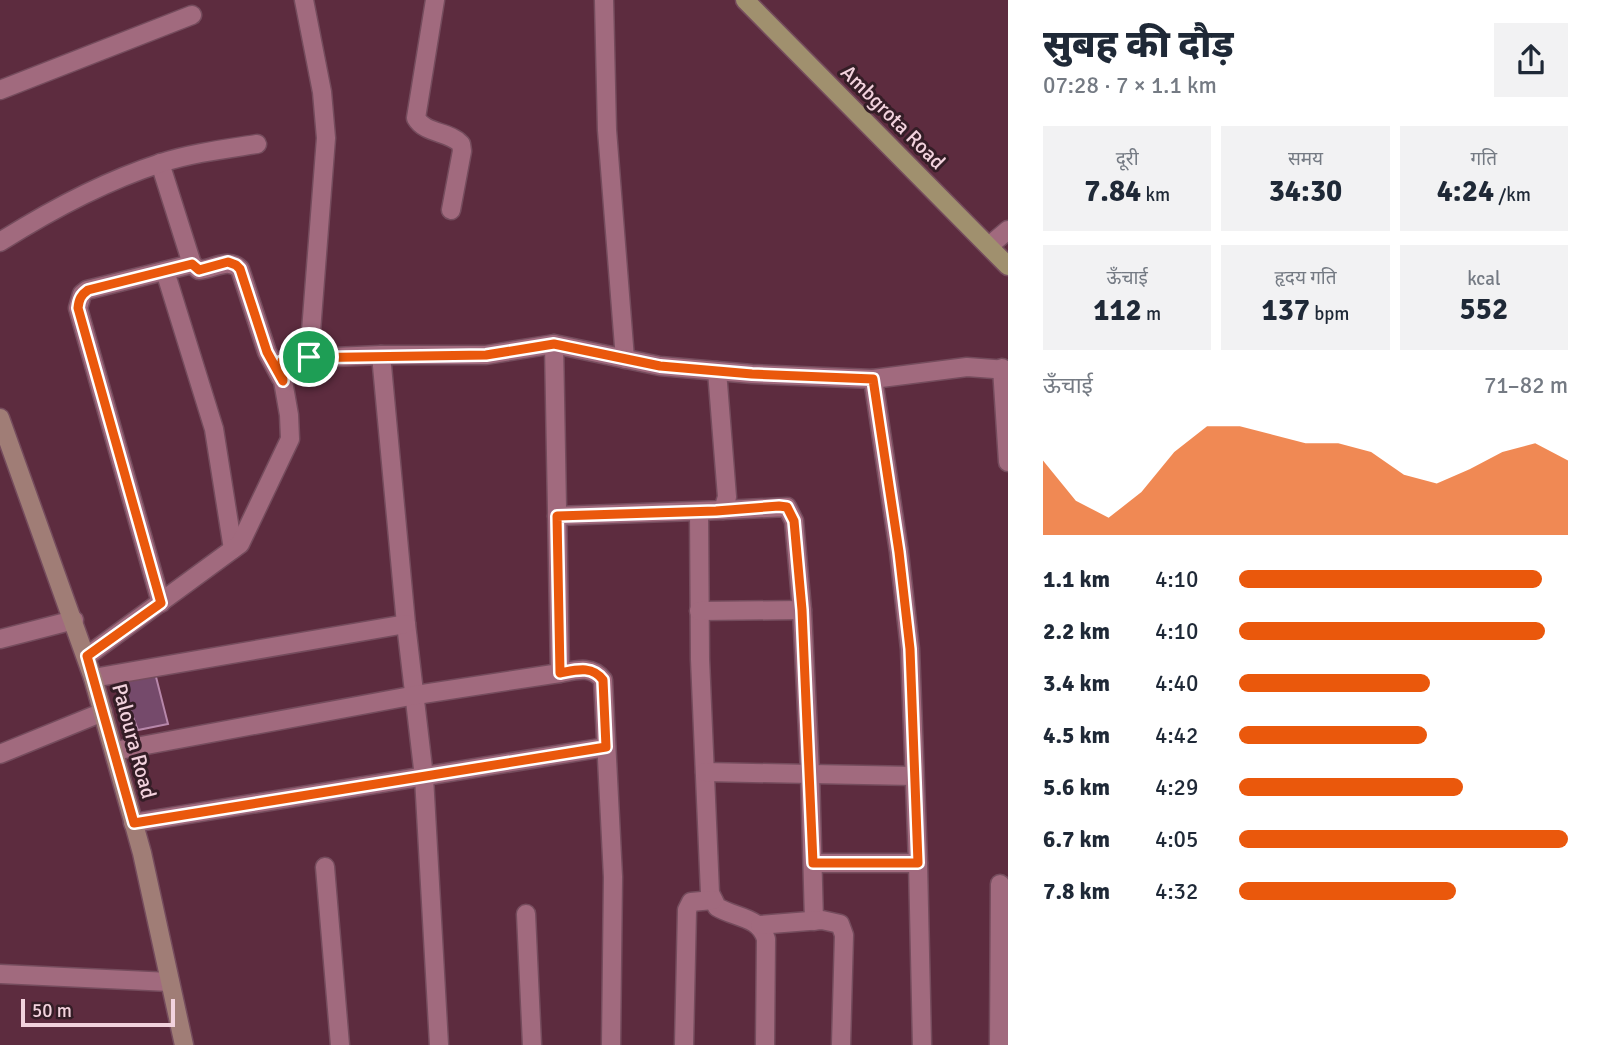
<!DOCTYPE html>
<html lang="hi">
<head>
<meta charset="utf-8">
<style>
  body { margin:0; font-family:Signika,"Noto Sans Devanagari",sans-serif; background:#f2f2f3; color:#1f2937; height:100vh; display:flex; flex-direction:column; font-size:26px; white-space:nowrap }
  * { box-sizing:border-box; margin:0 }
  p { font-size:23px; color:#747a83 }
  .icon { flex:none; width:38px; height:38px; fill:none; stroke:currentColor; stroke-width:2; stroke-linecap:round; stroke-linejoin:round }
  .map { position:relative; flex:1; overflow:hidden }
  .details { display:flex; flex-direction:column; background:#fff; width:595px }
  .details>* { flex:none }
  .scale { position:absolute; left:21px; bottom:18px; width:154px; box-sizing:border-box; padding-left:7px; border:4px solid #f2d2dd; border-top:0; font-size:19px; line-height:24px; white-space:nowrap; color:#f2d2dd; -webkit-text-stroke:5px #341d26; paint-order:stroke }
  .pin { position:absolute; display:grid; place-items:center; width:60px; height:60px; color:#fff; margin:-30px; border:4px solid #fff; border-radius:50%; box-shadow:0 2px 7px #0007 }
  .round { display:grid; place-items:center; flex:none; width:74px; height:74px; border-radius:0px; background:#f2f2f3 }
  .summary { display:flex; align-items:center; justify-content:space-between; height:119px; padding:0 35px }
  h1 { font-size:38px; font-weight:800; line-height:52px }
  .metrics { display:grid; grid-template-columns:repeat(3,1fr); gap:10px; height:119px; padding:7px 35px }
  .metrics div { display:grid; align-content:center; border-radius:0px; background:#f2f2f3; text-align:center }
  .metrics b { font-size:30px; font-weight:800 }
  .metrics small { font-size:19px; font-weight:400 }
  .metrics p { font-size:19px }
  .chart { height:196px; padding:14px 35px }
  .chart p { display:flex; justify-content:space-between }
  .chart svg { width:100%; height:126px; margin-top:7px; fill:#ea580c; opacity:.7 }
  ul { padding:0 35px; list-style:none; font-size:23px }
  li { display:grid; grid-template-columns:112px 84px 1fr; align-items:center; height:52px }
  li i { height:18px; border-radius:9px; background:#ea580c }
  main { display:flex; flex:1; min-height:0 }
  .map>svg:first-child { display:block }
  .building { fill:#754a6b; stroke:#b787aa; stroke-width:2 }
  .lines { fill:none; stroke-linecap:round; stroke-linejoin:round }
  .minor-casing { stroke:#754c5d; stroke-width:21 }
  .secondary-casing { stroke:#754c5d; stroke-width:21 }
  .primary-casing { stroke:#754c5d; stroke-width:21 }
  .minor { stroke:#a16a7e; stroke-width:18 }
  .secondary { stroke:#a07d76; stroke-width:18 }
  .primary { stroke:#a0906e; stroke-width:18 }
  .route-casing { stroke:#fff; stroke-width:14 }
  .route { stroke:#ea580c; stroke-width:9 }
  .labels { text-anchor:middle; stroke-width:6; stroke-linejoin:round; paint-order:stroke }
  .street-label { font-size:21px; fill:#f2d2dd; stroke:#341d26 }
</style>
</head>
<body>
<main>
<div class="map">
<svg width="1008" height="1045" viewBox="0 0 1008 1045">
  <rect width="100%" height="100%" fill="#5d2c3f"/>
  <!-- building -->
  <path class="building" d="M155 673 168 724 138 730 120 683Z"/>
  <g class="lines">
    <!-- minor casing -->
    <g class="minor-casing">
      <g id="minor">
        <path d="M304 0 322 92 326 138 309 357"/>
        <path d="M435 0 416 118C425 134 449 131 461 144L462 151 451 210"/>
        <path d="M604 0 607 130 625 359"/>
        <path d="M0 90 192 15"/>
        <path d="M160 163 192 264 199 270C214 269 228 257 240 269L267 352 281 378"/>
        <path d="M0 242C49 211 105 181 161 163 192 153 225 149 257 144"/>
        <path d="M989 246 1008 230"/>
        <path d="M165 271 214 429 233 549"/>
        <path d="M554 344 560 673C576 670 592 665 603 680L613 877 611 1045"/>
        <path d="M381 355 406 624 424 777 439 1045"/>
        <path d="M1002 368 1008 462"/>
        <path d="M873 379 899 552 910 649 918 863 922 1045"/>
        <path d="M723 510 787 507 794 521 802 610 810 773 814 921"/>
        <path d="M699 512 700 659 710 893 717 907C735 918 759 916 766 939L765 1045"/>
        <path d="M557 516 723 510 727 497 717 371"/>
        <path d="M161 603 78 308 82 294 87 290 192 264"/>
        <path d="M699 611 802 610"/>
        <path d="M0 639 74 620"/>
        <path d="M87 656 240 544 290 439 289 415 283 381 282 365 285 359 381 355H486L554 344 660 366 752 374 873 379 967 367 1008 370"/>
        <path d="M93 678 406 624"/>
        <path d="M114 751 416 695 560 673"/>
        <path d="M0 754 103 712"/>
        <path d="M705 772 914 776"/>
        <path d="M133 823 606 747"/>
        <path d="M813 863H918"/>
        <path d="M325 867 340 1045"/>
        <path d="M526 914 532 1045"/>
        <path d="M760 925 822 920 840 924 844 935 841 1045"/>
        <path d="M0 974 170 982"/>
        <path d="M684 1045 687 910 691 902 713 900"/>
        <path d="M999 1045 1000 884"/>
      </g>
    </g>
    <!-- secondary casing -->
    <g class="secondary-casing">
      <path id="secondary" d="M0 418 93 678 142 853 184 1045"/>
    </g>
    <!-- primary casing -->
    <g class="primary-casing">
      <path id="primary" d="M745 0 1008 266"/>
    </g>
    <!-- minor -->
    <use href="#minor" class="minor"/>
    <!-- secondary -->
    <use href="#secondary" class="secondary"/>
    <!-- primary -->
    <use href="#primary" class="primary"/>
  </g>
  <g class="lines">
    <!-- route casing -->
    <g class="route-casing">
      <path id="route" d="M228 262 236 265 240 269 267 352 283 381 282 361 292 358 486 355 554 344 660 366 752 374 873 379 899 552 910 649 918 863H813L802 610 794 521 787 507 779 506 716 511 557 516 560 673C576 670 592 665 603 680L606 747 134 823 87 656 161 603 78 308C79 299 81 295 88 290L192 264 199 270Z"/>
    </g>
    <!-- route -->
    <use href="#route" class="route"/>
  </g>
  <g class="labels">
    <!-- street labels -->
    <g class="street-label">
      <text transform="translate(893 117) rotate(45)" y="7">Ambgrota Road</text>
      <text transform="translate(134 741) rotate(75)" y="7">Paloura Road</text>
    </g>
  </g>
</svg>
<div class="scale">50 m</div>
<div class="pin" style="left:309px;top:357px;background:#1e9e55"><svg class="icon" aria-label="arrive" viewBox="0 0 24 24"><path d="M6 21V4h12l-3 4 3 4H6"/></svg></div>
</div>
<section class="details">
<div class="summary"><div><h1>सुबह की दौड़</h1><p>07:28 · 7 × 1.1 km</p></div><a class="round"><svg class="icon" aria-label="share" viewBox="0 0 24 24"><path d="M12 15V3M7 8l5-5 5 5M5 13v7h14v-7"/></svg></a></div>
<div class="metrics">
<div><p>दूरी</p><b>7.84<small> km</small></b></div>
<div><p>समय</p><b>34:30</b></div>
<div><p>गति</p><b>4:24<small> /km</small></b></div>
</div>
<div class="metrics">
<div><p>ऊँचाई</p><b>112<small> m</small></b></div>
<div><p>हृदय गति</p><b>137<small> bpm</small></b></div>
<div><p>kcal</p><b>552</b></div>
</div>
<div class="chart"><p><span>ऊँचाई</span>71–82 m</p>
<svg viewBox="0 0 160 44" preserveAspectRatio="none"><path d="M0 44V18L10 32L20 38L30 29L40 15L50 6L60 6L70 9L80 12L90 12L100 15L110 23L120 26L130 21L140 15L150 12L160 18V44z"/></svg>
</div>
<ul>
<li><b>1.1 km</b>4:10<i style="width:92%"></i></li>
<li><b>2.2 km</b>4:10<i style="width:93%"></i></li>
<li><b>3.4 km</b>4:40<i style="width:58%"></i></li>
<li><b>4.5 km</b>4:42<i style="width:57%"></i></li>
<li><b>5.6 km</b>4:29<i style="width:68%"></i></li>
<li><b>6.7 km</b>4:05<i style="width:100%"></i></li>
<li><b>7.8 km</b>4:32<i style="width:66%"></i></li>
</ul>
</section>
</main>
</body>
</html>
